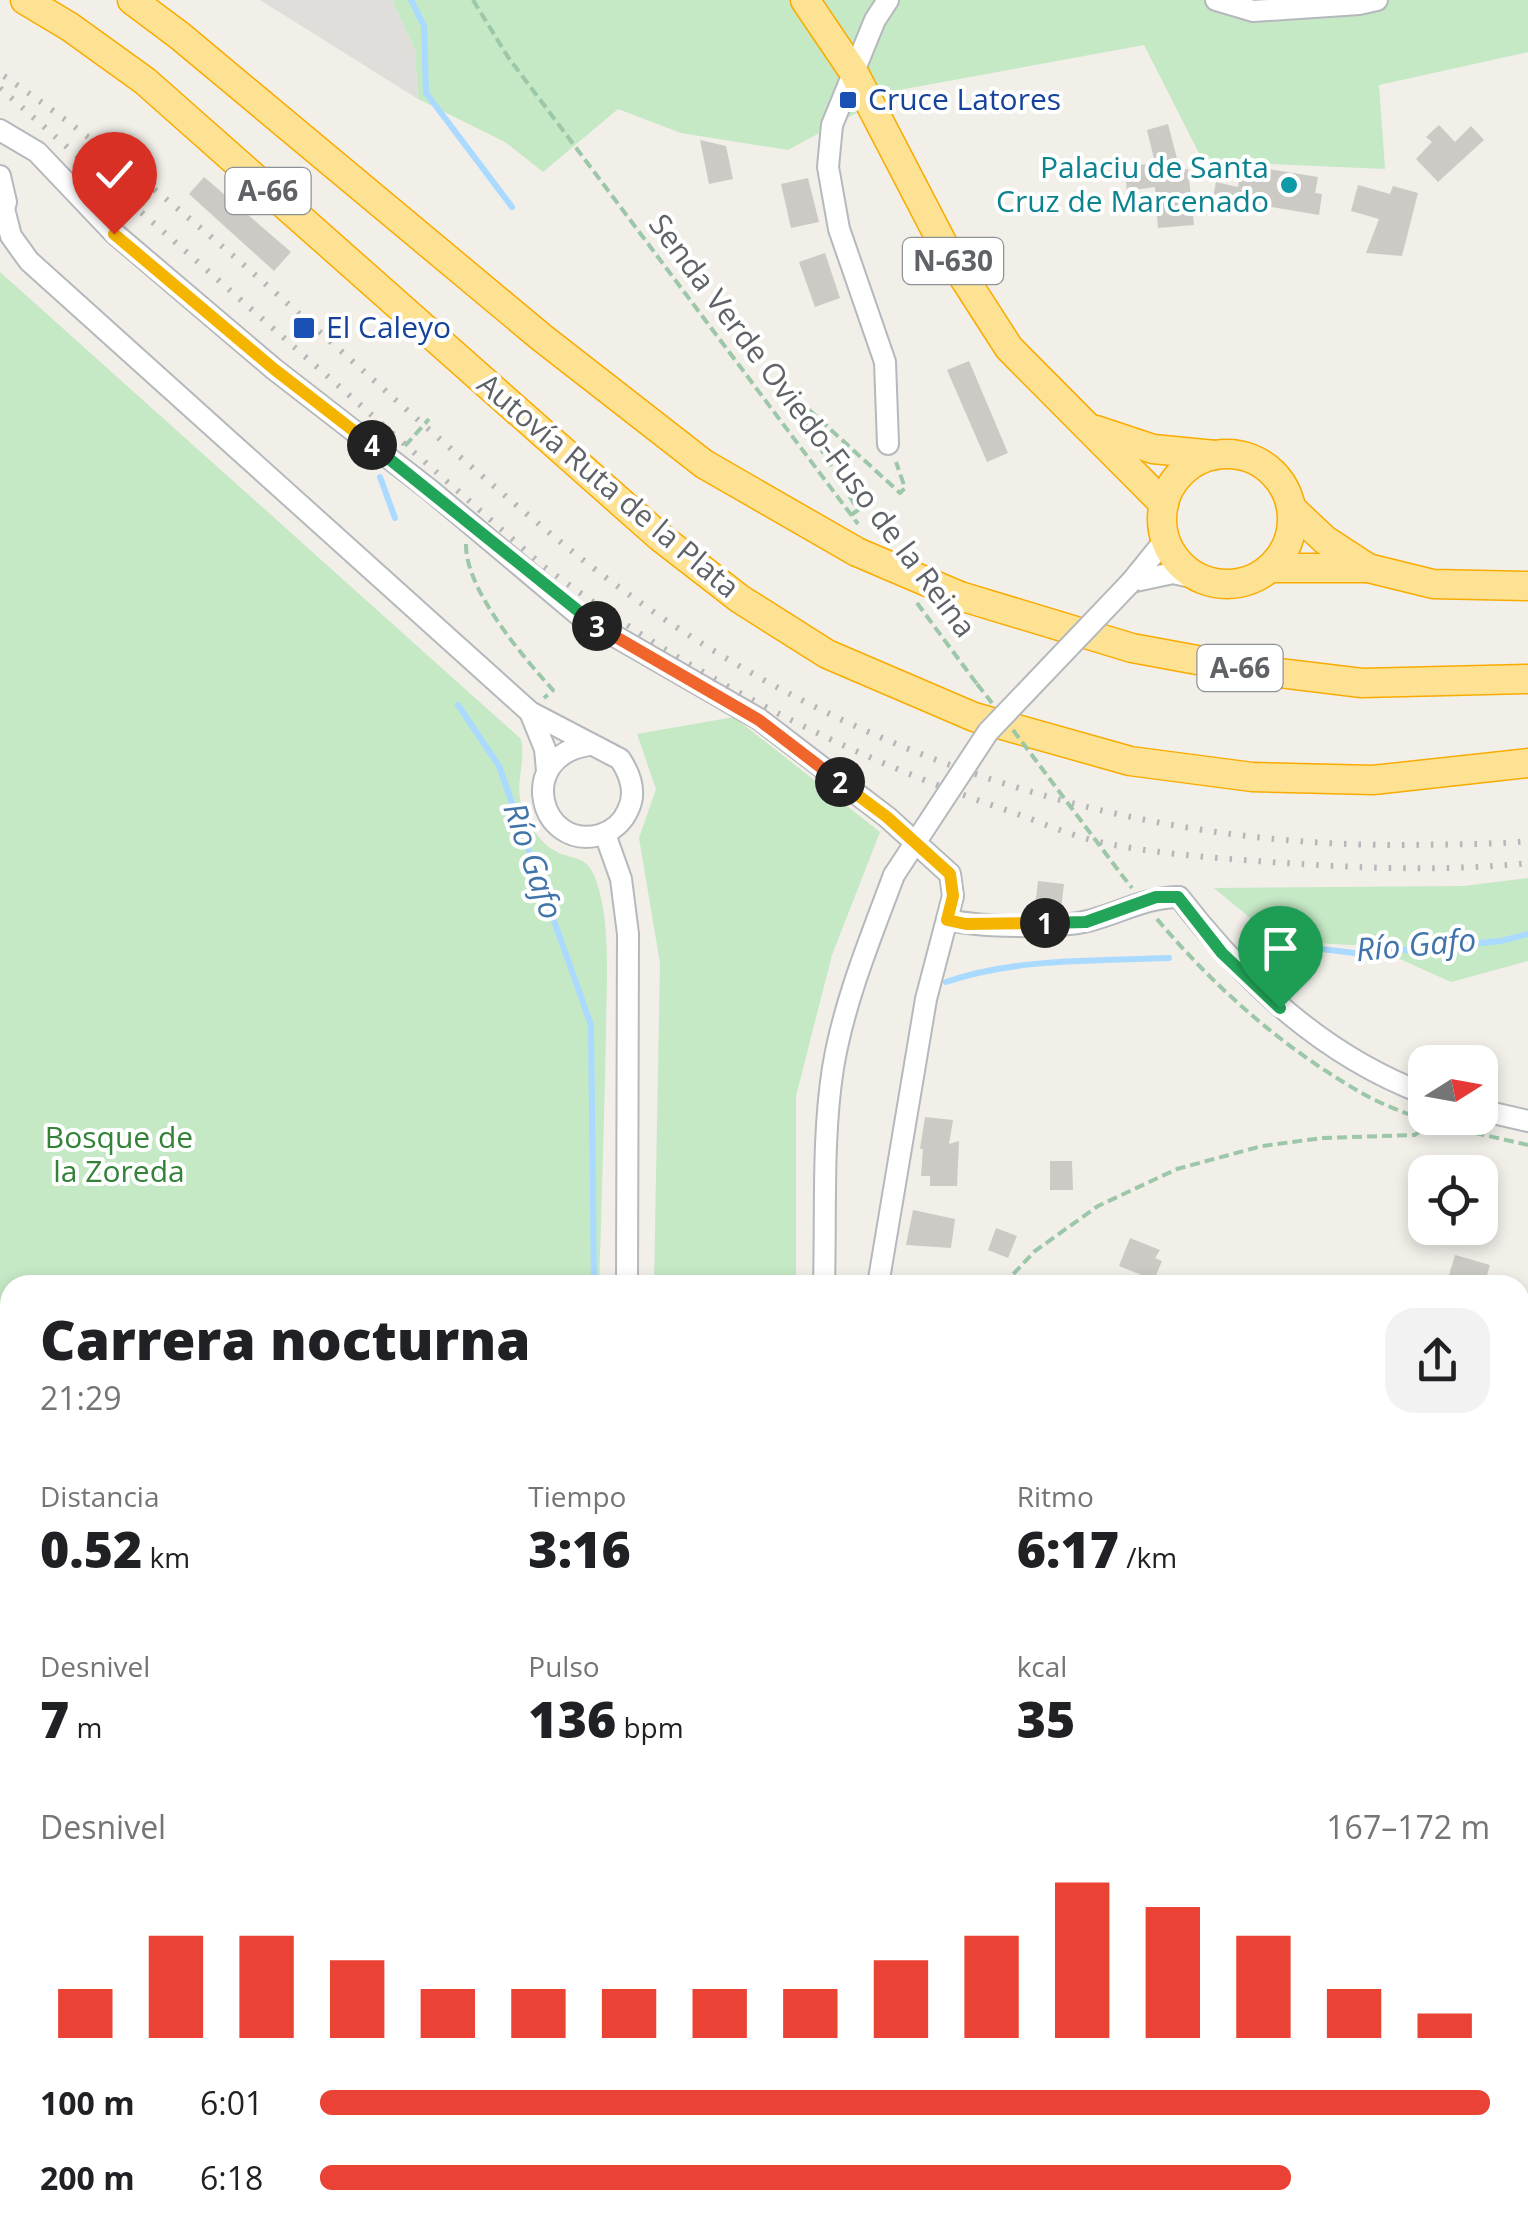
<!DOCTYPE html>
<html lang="es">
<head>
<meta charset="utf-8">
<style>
  body { margin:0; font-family:"Open Sans",sans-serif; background:#f2f2f2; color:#202124; height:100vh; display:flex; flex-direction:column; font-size:38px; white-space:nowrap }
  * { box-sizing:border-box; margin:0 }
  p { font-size:32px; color:#757577 }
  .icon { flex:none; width:55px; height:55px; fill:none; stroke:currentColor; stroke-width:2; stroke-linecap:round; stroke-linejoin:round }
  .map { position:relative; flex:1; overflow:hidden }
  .drawer { position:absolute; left:0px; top:1275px; width:1530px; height:960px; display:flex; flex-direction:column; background:#fff; border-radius:30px 30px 0 0; box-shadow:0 5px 15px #0003 }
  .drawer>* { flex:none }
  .needle { width:65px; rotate:79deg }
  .controls { position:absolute; left:1408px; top:1045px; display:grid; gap:20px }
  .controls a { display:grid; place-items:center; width:90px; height:90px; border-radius:20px; background:#fff; box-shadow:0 5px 15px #0003; font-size:50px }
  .pin { position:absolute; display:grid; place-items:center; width:85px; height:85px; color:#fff; margin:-102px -42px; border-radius:50% 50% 50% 0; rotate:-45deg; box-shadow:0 0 10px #0007 }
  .pin .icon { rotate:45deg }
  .km { position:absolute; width:50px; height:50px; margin:-25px; border-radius:50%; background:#222; color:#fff; font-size:28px; line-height:50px; text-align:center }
  .round { display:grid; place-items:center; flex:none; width:105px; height:105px; border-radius:30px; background:#f2f2f2 }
  .overview { display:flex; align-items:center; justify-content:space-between; height:170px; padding:0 40px }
  h1 { font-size:55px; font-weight:800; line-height:75px }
  .stats { display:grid; grid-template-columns:repeat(3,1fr); gap:15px; height:170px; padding:10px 40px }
  .stats div { display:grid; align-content:center }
  .stats b { font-size:50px; font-weight:800 }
  .stats small { font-size:28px; font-weight:400 }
  .stats p { font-size:28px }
  .chart { height:280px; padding:20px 40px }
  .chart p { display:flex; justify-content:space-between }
  .chart svg { width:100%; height:180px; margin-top:10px; stroke:#ea4335; stroke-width:6 }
  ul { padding:0 40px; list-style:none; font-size:32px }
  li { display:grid; grid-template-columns:160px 120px 1fr; align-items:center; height:75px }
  li i { height:25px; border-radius:12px; background:#ea4335 }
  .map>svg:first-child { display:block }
  .industrial { fill:#e0deda }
  .green { fill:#c5e8c5 }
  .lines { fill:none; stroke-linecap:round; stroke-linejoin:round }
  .stream { stroke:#aadaff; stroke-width:6 }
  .building { fill:#cccac5 }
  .minor-casing { stroke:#b5b8bc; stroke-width:24 }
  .highway-casing { stroke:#f9ab00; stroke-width:31 }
  .path { stroke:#9cc7a9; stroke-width:4; stroke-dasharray:10 5; stroke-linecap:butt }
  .minor { stroke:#fff; stroke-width:20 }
  .highway { stroke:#fde293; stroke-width:28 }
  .rail { stroke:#b6b7b8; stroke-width:6; stroke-dasharray:2.5 12; stroke-linecap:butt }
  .minor-bridge-casing { stroke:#b5b8bc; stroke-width:24; stroke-linecap:butt }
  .highway-bridge-casing { stroke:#f9ab00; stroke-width:31; stroke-linecap:butt }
  .path-bridge { stroke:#9cc7a9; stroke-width:4; stroke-dasharray:10 5; stroke-linecap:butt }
  .minor-bridge { stroke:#fff; stroke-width:20 }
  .highway-bridge { stroke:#fde293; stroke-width:28 }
  .split-1-casing { stroke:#fff; stroke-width:20 }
  .split-2-casing { stroke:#fff; stroke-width:20 }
  .split-3-casing { stroke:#fff; stroke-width:20 }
  .split-4-casing { stroke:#fff; stroke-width:20 }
  .split-5-casing { stroke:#fff; stroke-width:20 }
  .split-1 { stroke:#22a559; stroke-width:12 }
  .split-2 { stroke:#f5b400; stroke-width:12 }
  .split-3 { stroke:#f0652b; stroke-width:12 }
  .split-4 { stroke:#22a559; stroke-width:12 }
  .split-5 { stroke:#f5b400; stroke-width:12 }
  .transit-dot { fill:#1a4fb4; stroke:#fff; stroke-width:4 }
  .culture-dot { fill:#0f9aa8; stroke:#fff; stroke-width:4 }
  .labels { text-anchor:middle; stroke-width:8; stroke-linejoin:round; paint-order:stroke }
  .shield { fill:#fff; stroke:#8f9295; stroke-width:2.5 }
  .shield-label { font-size:28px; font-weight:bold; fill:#5f6368 }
  .transit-label { font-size:30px; fill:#164399; stroke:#fff; text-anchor:start }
  .culture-label { font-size:30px; fill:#0d838f; stroke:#fff; text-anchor:end }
  .street-label { font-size:30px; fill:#5f6368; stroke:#fff }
  .park-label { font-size:30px; fill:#348238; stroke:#fff }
  .water-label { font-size:32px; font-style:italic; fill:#4174aa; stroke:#fff }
</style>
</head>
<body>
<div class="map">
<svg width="1528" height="2235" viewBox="0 0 1528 2235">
  <rect width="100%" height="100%" fill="#f1efe8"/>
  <!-- industrial -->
  <path class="industrial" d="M260 0H392L415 50 418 99Z"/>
  <!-- green -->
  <g class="green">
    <path d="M392 0H1528V52L1379 85 1385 169 1203 161 1144 45 899 90 788 150 681 133 618 109 543 172 505 142 418 99 415 50Z"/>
    <path d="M0 272 521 739C527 770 510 784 527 820 532 829 543 844 552 849 576 864 589 850 599 890 611 932 606 990 606 1034 604 1118 602 1201 599 1285H10V2225H521L523 2235H0Z"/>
    <path d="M734 717 880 832 832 955 796 1096V1285H654L660 963 639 838 656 789 637 734Z"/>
    <path d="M1528 878V961L1451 982 1371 946 1278 941 1214 888 1464 886Z"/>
    <path d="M1528 2009V2235H912V2225H1520V2010Z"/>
    <path d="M606 2225H817L812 2235H610Z"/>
  </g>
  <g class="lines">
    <!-- stream -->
    <g class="stream">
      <path d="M411 0 424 26 426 93 512 207"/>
      <path d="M380 477 395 518"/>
      <path d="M458 705 499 766 591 1025 594 1285"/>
      <path d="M1244 940 1363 954 1501 941 1528 934"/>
      <path d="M946 982C1016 958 1095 961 1169 958"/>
      <path d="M546 2225 549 2235"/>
    </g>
  </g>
  <!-- building -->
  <g class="building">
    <path d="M1168 124 1180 170 1188 169 1194 225 1158 228 1155 187 1127 191 1124 167 1155 163 1147 130Z"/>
    <path d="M1439 125 1455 142 1471 126 1484 140 1438 182 1416 159 1432 142 1426 137Z"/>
    <path d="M700 140 726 146 733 179 709 184Z"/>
    <path d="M1263 168 1318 177 1315 193 1322 194 1319 215 1213 197 1216 182 1238 187 1241 169 1263 173Z"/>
    <path d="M204 177 291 252 274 271 189 194Z"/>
    <path d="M808 178 819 222 791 228 781 184Z"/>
    <path d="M1358 185 1390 194 1393 186 1418 193 1402 256 1366 253 1379 219 1351 211Z"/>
    <path d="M825 253 840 298 815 307 799 262Z"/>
    <path d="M969 361 1008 453 987 462 947 370Z"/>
    <path d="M1038 881 1064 884 1061 910 1035 907Z"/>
    <path d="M925 1117 953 1120 949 1144 959 1141 957 1186H930V1176H921L923 1149H920Z"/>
    <path d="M1050 1161H1072L1073 1190H1050Z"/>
    <path d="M913 1210 955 1219 951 1248 906 1245Z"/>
    <path d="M996 1228 1017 1236 1008 1258 988 1250Z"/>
    <path d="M1130 1238 1160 1250 1155 1258 1162 1261 1154 1280 1119 1266Z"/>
    <path d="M1455 1255 1490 1265 1484 1285H1446Z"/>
  </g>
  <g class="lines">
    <!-- minor casing -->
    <g class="minor-casing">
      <g id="minor">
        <path d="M888 0 875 20 832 125 828 167 839 229 885 362 888 444"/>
        <path d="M1216 0 1253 11 1359 4 1377 0"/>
        <path d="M0 130 37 152 114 233 274 369 430 490 580 616 759 719 887 817 950 874 953 896 926 999 878 1285"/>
        <path d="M0 176 6 202 1 219"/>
        <path d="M4 209 11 236 29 261 530 712 620 759C630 774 637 792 628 810 623 822 612 831 600 835 539 851 515 756 589 745"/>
        <path d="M1131 582 1173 573 1200 579"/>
        <path d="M1131 582 1165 540"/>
        <path d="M530 712 545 749 547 771"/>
        <path d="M605 834 621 879 628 934 627 1285"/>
        <path d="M947 920C983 927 1053 929 1088 921 1120 913 1146 897 1179 897 1245 982 1322 1055 1425 1094"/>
        <path d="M1480 1110 1528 1121"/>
        <path d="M824 1285C826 1214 822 1138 833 1068 844 1001 871 937 894 875"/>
        <path d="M1520 1607 1528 1608"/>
        <path d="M1520 1643H1528"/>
        <path d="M1520 1670 1528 1669"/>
        <path d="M1520 1865H1528"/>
        <path d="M1520 2010 1528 2009"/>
        <path d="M582 2225 586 2235"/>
        <path d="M845 2225 864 2235"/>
      </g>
    </g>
    <!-- highway casing -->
    <g class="highway-casing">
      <g id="highway">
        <path d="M25 0 70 27 145 81 660 537 740 599 827 654 974 717 1130 761 1252 777 1373 780 1528 763"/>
        <path d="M132 0 180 36 541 337 704 464 857 552"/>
        <path d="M805 0 853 71 946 250 1009 348 1164 504"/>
        <path d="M1096 430 1153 449 1215 455"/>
        <circle cx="1227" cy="519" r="65"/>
        <path d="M1292 509 1325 540 1368 568"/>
        <path d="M1270 568H1368L1433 584 1528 586"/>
        <path d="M960 596 1132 648 1246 669 1362 683 1528 679"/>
      </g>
    </g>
    <!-- path -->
    <g class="path">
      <path d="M473 0 508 57 858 524"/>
      <path d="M405 446 429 419"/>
      <path d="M851 515 858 510 799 413 806 407 900 493 905 488 896 462"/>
      <path d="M466 544C465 589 523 657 553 690L544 698"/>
      <path d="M917 603 977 684"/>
      <path d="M1121 874 1132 888"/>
      <path d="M1157 919C1215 988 1282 1047 1360 1092 1410 1121 1473 1132 1528 1145"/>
      <path d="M300 1285 319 1278 324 1285"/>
      <path d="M1003 1285 1035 1251 1098 1206 1177 1169 1262 1146 1322 1138 1415 1135 1432 1121"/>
      <path d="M0 1373 10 1369"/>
      <path d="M0 1517 10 1557"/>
      <path d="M0 1603 10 1582"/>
      <path d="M0 1959V1965"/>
      <path d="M507 2235 553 2227"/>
      <path d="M912 2235V2225"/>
    </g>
    <!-- minor -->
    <use href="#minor" class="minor"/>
    <!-- highway -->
    <use href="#highway" class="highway"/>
    <!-- rail -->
    <g class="rail">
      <path d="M4 76C207 215 378 394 568 548 808 742 1105 848 1413 845 1451 844 1490 845 1528 841"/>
      <path d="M0 88 542 565C681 670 838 753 1003 809 1036 820 1070 836 1104 843 1158 854 1215 858 1270 862 1355 868 1443 872 1528 863"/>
    </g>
    <!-- minor-bridge casing -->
    <g class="minor-bridge-casing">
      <path id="minor-bridge" d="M894 875 988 732 1131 582"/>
    </g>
    <!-- highway-bridge casing -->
    <g class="highway-bridge-casing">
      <path id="highway-bridge" d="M857 552 960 596"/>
    </g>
    <!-- path-bridge -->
    <g class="path-bridge">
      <path d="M977 684 992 703"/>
      <path d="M1013 730 1121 874"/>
      <path d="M1138 895 1149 910"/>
    </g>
    <!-- minor-bridge -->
    <use href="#minor-bridge" class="minor-bridge"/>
    <!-- highway-bridge -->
    <use href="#highway-bridge" class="highway-bridge"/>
  </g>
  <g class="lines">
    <!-- split-1 casing -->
    <g class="split-1-casing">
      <path id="split-1" d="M1045 923 1086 922 1156 897H1178L1222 953 1280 1008"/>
    </g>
    <!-- split-2 casing -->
    <g class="split-2-casing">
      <path id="split-2" d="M840 782 887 817 950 874 953 896 947 920 966 924 1045 923"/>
    </g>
    <!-- split-3 casing -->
    <g class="split-3-casing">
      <path id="split-3" d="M597 626 759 720 840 782"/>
    </g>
    <!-- split-4 casing -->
    <g class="split-4-casing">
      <path id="split-4" d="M372 445 597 626"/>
    </g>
    <!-- split-5 casing -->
    <g class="split-5-casing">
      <path id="split-5" d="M114 234 274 369 372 445"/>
    </g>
    <!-- split-1 -->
    <use href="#split-1" class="split-1"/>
    <!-- split-2 -->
    <use href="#split-2" class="split-2"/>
    <!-- split-3 -->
    <use href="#split-3" class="split-3"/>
    <!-- split-4 -->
    <use href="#split-4" class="split-4"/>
    <!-- split-5 -->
    <use href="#split-5" class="split-5"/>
  </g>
  <!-- markers -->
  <g class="transit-dot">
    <rect x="838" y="90" width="20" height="20" rx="5"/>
    <rect x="292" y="316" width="24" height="24" rx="5"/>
  </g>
  <circle class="culture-dot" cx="1289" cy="185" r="10"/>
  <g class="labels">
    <!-- shield labels -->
    <g class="shield">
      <rect x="225.5" y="168" width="85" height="46" rx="8"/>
      <rect x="903" y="238" width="100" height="46" rx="8"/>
      <rect x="1197.5" y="645" width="85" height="46" rx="8"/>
    </g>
    <g class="shield-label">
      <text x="268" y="201">A-66</text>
      <text x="953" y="271">N-630</text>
      <text x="1240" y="678">A-66</text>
    </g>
    <!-- transit labels -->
    <g class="transit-label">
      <text x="868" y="110">Cruce Latores</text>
      <text x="326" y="338">El Caleyo</text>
    </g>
    <!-- culture labels -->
    <g class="culture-label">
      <text x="1269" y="178">Palaciu de Santa<tspan x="1269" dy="34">Cruz de Marcenado</tspan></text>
    </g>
    <!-- street labels -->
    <g class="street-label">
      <text transform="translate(812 426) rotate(53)" y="10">Senda Verde Oviedo-Fuso de la Reina</text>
      <text transform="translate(608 486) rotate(40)" y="10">Autovía Ruta de la Plata</text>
    </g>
    <!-- park labels -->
    <g class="park-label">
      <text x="119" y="1148">Bosque de<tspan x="119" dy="34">la Zoreda</tspan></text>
    </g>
    <!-- water labels -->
    <g class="water-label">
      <text transform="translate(533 861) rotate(71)" y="11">Río Gafo</text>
      <text transform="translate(1416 945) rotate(-5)" y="11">Río Gafo</text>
    </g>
  </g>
</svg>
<div class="controls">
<a><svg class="needle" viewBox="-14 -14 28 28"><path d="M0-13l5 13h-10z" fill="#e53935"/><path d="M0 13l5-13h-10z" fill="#757577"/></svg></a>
<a><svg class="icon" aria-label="locate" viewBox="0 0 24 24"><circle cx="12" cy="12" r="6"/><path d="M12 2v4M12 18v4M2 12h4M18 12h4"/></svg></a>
</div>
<div class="pin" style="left:1280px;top:1008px;background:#1e9e55"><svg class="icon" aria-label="arrive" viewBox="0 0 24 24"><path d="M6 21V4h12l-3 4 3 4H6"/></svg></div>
<div class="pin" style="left:114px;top:234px;background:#d93025"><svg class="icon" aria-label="check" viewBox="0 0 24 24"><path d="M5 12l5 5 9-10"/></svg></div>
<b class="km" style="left:1045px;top:923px">1</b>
<b class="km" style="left:840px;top:782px">2</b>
<b class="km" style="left:597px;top:626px">3</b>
<b class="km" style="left:372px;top:445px">4</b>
<section class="drawer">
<div class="overview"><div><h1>Carrera nocturna</h1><p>21:29</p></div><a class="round"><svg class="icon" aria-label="share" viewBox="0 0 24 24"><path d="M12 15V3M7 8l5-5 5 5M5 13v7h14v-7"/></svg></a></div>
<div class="stats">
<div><p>Distancia</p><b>0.52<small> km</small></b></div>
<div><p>Tiempo</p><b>3:16</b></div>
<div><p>Ritmo</p><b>6:17<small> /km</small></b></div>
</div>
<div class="stats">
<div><p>Desnivel</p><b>7<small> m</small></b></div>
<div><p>Pulso</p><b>136<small> bpm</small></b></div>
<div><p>kcal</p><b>35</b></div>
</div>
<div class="chart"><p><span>Desnivel</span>167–172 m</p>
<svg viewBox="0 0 160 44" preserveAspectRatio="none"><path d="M5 44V32M15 44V19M25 44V19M35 44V25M45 44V32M55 44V32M65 44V32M75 44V32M85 44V32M95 44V25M105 44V19M115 44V6M125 44V12M135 44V19M145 44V32M155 44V38"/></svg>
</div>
<ul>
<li><b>100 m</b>6:01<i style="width:100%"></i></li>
<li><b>200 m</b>6:18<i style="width:83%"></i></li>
</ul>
</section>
</div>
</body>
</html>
